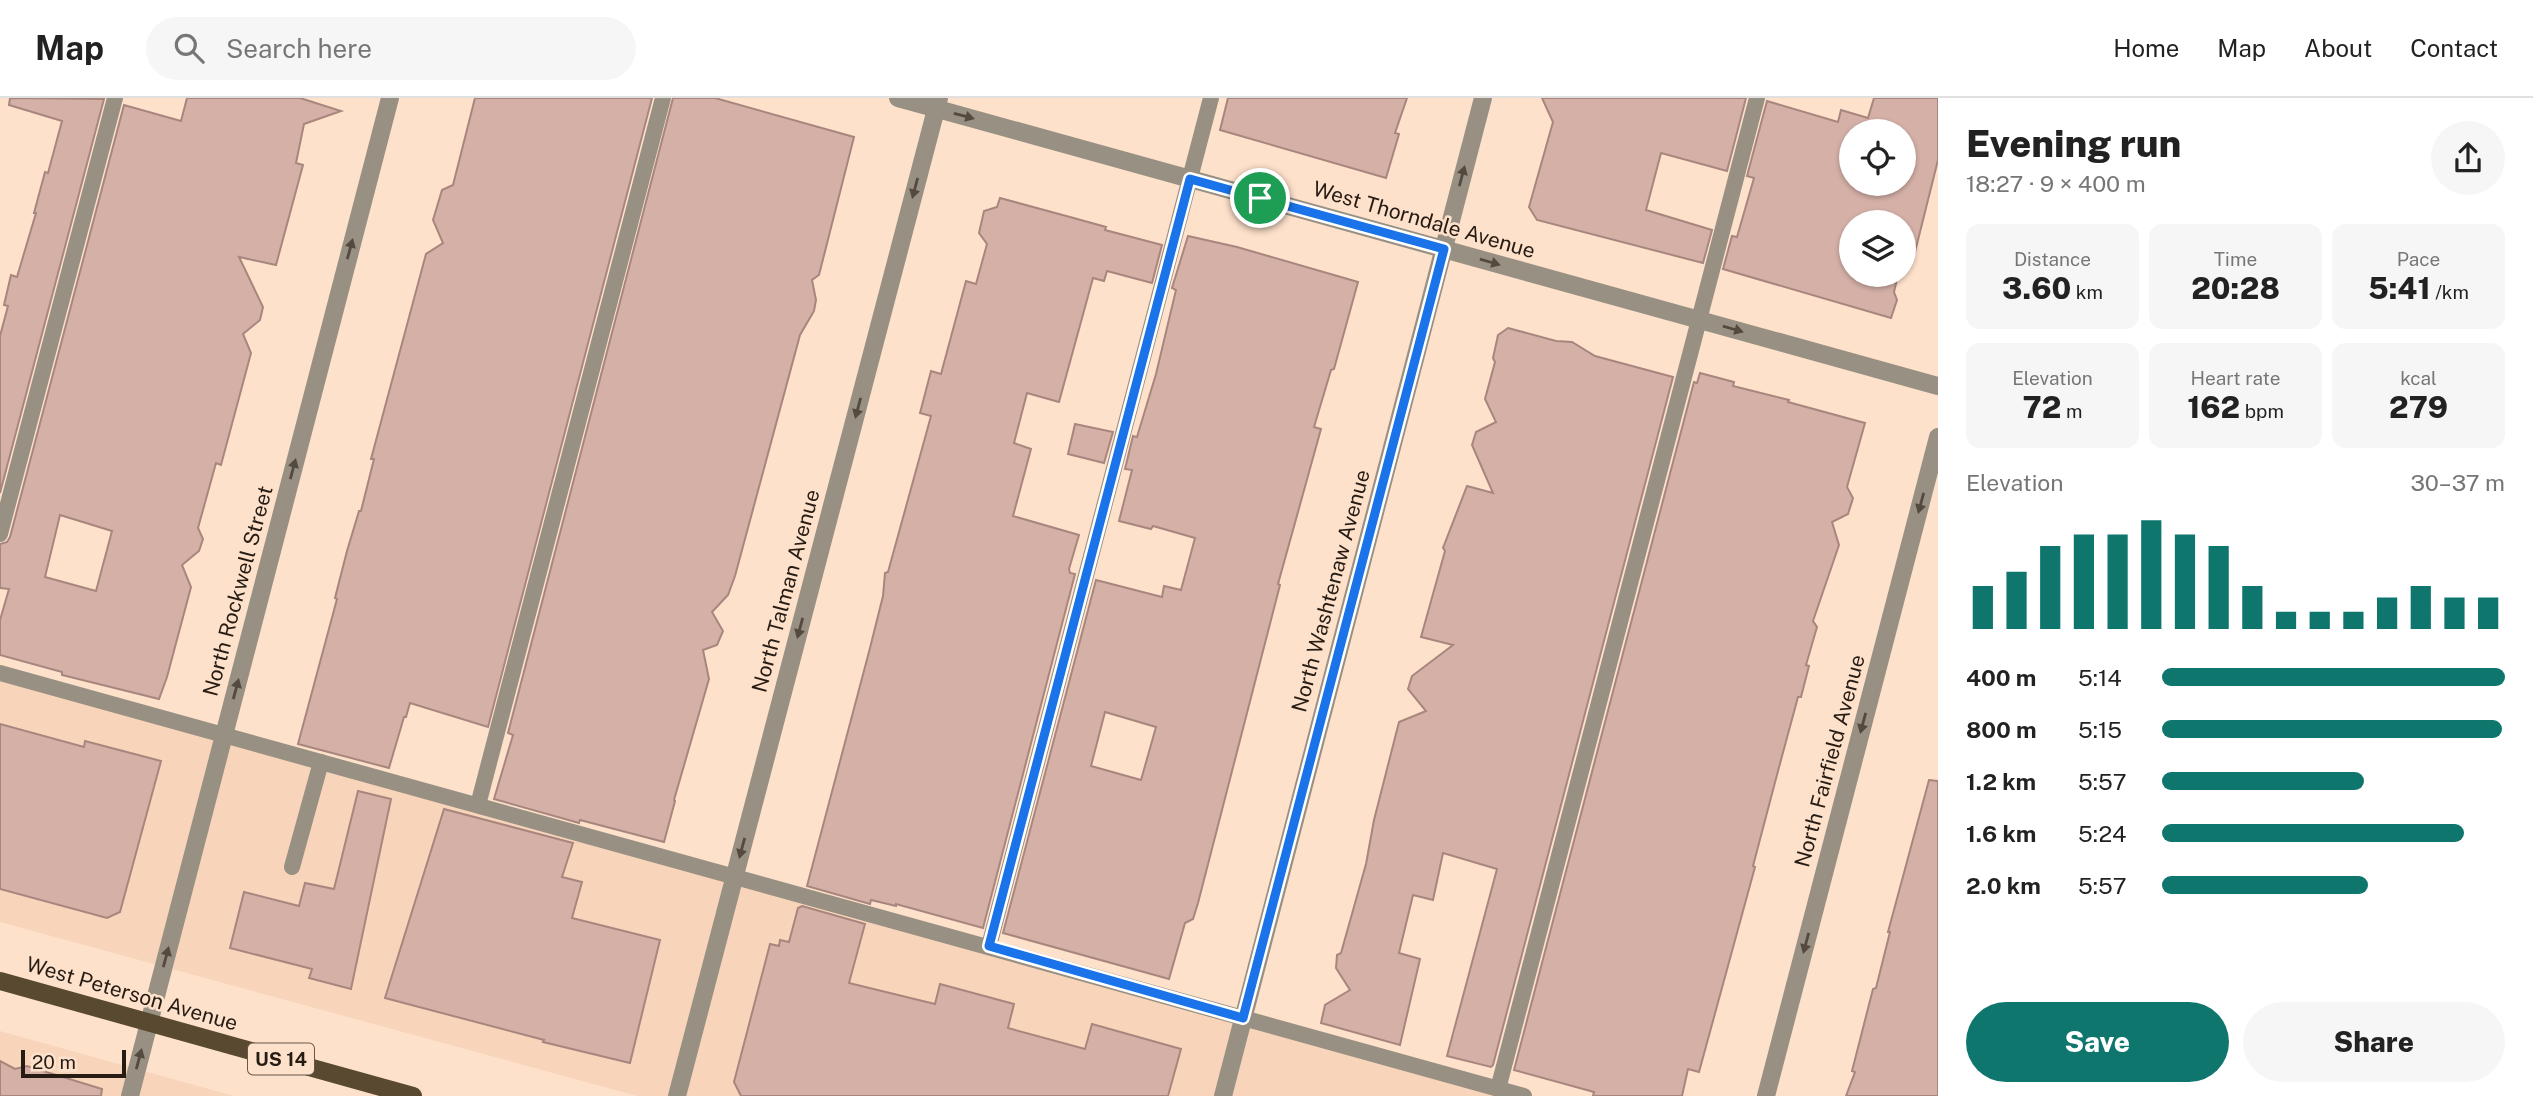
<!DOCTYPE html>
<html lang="en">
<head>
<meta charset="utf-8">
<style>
  body { margin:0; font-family:"Public Sans",sans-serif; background:#f6f6f6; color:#222; height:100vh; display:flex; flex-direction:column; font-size:26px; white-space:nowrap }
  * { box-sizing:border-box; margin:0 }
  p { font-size:23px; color:#767676 }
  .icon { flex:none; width:38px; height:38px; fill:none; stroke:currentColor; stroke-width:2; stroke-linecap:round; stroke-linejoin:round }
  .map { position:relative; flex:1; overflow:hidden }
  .sheet { display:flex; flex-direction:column; background:#fff; width:595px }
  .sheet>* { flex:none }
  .tools { position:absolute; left:1839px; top:21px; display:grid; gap:14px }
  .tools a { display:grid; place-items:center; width:77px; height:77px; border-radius:50%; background:#fff; box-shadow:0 2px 5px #0004; font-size:35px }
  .scale { position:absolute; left:21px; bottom:18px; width:105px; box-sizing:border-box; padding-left:7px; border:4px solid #261c14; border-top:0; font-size:19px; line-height:24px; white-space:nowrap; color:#261c14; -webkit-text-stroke:5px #fee1cb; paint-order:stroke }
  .pin { position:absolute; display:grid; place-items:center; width:60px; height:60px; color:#fff; margin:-30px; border:4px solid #fff; border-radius:50%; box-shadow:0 2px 7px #0007 }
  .round { display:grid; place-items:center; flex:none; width:74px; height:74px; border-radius:37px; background:#f6f6f6 }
  .overview { display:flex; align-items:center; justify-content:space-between; height:119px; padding:0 28px }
  h1 { font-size:38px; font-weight:800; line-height:52px }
  .stats { display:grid; grid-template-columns:repeat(3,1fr); gap:10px; height:119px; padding:7px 28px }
  .stats div { display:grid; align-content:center; border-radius:14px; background:#f6f6f6; text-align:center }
  .stats b { font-size:30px; font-weight:800 }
  .stats small { font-size:19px; font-weight:400 }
  .stats p { font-size:19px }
  .chart { height:196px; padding:14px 28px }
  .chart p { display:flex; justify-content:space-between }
  .chart svg { width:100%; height:126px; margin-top:7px; stroke:#0f766e; stroke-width:6 }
  .action { display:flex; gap:14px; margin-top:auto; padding:14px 28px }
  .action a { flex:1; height:80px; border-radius:42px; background:#0f766e; color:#fff; font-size:28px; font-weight:800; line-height:80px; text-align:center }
  .action a+a { background:#f6f6f6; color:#222 }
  ul { padding:0 28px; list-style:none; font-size:23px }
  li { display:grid; grid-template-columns:112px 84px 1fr; align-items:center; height:52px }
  li i { height:18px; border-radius:9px; background:#0f766e }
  header { display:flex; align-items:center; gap:42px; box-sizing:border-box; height:98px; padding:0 35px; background:#fff; border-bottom:2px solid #e0e0e0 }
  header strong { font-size:33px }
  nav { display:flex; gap:38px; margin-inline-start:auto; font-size:24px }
  .search { width:490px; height:63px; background:#f6f6f6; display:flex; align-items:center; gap:18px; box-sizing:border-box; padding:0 24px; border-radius:38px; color:#767676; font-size:26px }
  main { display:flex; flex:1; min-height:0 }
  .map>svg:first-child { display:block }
  .built { fill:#f8d5ba }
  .building { fill:#d4b0a7; stroke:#a8867e; stroke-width:2; fill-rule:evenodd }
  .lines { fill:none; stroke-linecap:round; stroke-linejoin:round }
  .service { stroke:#989082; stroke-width:16 }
  .minor { stroke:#989082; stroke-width:18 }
  .primary { stroke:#584930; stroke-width:18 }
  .oneway { fill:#544a40 }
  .route-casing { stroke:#fff; stroke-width:14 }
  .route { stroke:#1a73e8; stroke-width:9 }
  .labels { text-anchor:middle; stroke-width:5; stroke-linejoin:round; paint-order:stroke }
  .shield { fill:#fee1cb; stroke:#67574b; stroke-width:2 }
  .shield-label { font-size:19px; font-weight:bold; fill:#261c14 }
  .street-label { font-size:21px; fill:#261c14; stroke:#fee1cb }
</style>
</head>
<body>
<header>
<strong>Map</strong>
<div class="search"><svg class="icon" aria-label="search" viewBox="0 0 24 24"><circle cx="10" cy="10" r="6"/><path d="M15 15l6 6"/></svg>Search here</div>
<nav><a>Home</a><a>Map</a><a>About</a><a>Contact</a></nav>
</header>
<main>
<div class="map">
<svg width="1938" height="998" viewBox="0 0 1938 998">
  <rect width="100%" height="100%" fill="#fee1cb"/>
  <!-- built -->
  <g class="built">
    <path d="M0 578 1513 998H637L0 824Z"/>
    <path d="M0 933 234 998H0Z"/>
  </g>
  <!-- building -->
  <g class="building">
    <path d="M10 0 104 1 0 395V238L8 208 4 207 11 177 17 179 36 115H34L45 74 48 75 62 23 9 7Z"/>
    <path d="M187 0H300L341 13 304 26 296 65 303 67 276 167 239 159 263 209 260 222 243 236 251 255 221 367 216 365 198 430 203 441 199 453 182 467 191 489 167 579 159 601 62 577V574L0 557V522L9 491 0 490V446L7 444 10 439 124 7 181 23ZM60 417 112 433 96 493 45 479Z"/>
    <path d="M475 0H652L488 629 410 605 406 619H404L389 670 298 646 337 501 335 500 347 453 359 413H361L374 361H371L426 156 443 145 433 122 442 92 453 87Z"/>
    <path d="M673 0H715L854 39 819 177 812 182 816 202 814 213 800 237 735 478 728 497 712 514 723 533 717 547 703 552 709 581 674 702 675 703 664 744 580 722 579 725 494 701 513 637 508 635Z"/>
    <path d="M1228 0H1407L1395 35 1399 36 1386 80 1220 32Z"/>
    <path d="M1542 0H1746L1727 73 1661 55 1646 112 1712 132 1703 165 1537 122 1529 109 1553 24Z"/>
    <path d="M1874 0H1938V62L1915 154 1904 164V124H1852V177H1898L1894 194 1897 202 1891 220 1723 171 1732 138 1737 139 1754 80 1747 78 1767 3 1838 24 1841 12 1868 20ZM1852 33H1904V86H1852Z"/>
    <path d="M1000 100 1070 119 1106 129 1105 132 1162 147 1152 185 1107 173 1104 183 1093 180 1059 304 1027 295 1014 345 1031 351 1013 418 1079 437 1069 471 1070 475 1075 476 983 830 896 806V808L871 802 870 806 807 788 870 550 883 498 885 475 888 474 931 318 920 315 931 273 941 276 966 183 976 186 987 146 979 135 984 113 997 109Z"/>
    <path d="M1188 138 1237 149 1358 184 1334 271 1331 272 1314 329 1321 331 1278 486 1280 487 1198 805 1193 821 1185 825 1169 881 1003 835 1096 482 1162 499 1164 488 1181 492 1195 440 1153 428 1151 431 1119 423 1132 372 1125 371 1133 338 1137 339 1156 276 1176 192 1172 190ZM1105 614 1156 629 1141 682 1091 668Z"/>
    <path d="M1508 230 1556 243 1572 244 1595 258 1673 279 1493 967 1491 969 1447 958 1497 771 1443 755 1433 802 1413 797 1399 855 1420 861 1400 947 1321 925 1325 907 1350 892 1336 870 1337 857 1341 855 1366 766 1374 722 1399 624 1426 613 1408 591 1412 578 1453 547 1421 539 1445 453 1443 450 1467 388 1493 395 1472 347 1476 334 1496 324 1485 301 1495 264 1493 260 1498 237Z"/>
    <path d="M1700 275 1734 284 1733 288 1789 302 1788 304 1865 325 1847 389 1853 400 1848 416 1832 424 1839 447 1813 523 1817 529 1806 567 1809 568 1801 599H1798L1778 673 1753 768 1755 769 1699 974 1688 971 1682 998H1593L1594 994 1514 972 1694 284 1697 285Z"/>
    <path d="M1075 326 1113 334 1104 365 1068 356Z"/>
    <path d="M0 626 84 649 85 643 161 663 120 814 107 820 0 791Z"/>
    <path d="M1929 682 1938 683V998H1846L1855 974 1852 973 1873 891 1876 890 1890 834H1888Z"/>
    <path d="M358 693 391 701 351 891 309 880 312 871 230 850 244 794 299 808 305 785 334 791Z"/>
    <path d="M444 711 573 745 562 779 582 784 572 820 660 842 630 965 543 944 544 942 385 900Z"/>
    <path d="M802 808 865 826 849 885 935 906 940 886 1014 906 1008 930 1085 951 1092 926 1181 951 1168 998H741L734 984 770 846 779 848 780 842 789 844 798 810Z"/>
    <path d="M0 963 15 971 27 968 102 991 101 998H0Z"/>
  </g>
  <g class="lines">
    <!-- service -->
    <g class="service">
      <path d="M0 436 115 0"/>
      <path d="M0 575 1524 998"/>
      <path d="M478 707 663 0"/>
      <path d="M292 769 321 664"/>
      <path d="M989 848 1211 0"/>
      <path d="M1498 991 1757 0"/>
    </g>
    <!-- minor -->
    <g class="minor">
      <path d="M898 0 1938 288"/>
      <path d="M130 998 390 0"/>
      <path d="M677 998 939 0"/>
      <path d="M1223 998 1483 0"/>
      <path d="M1766 998 1938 339"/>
    </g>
    <!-- primary -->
    <path class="primary" d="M0 883 413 998"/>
  </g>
  <!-- one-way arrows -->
  <defs><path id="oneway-solid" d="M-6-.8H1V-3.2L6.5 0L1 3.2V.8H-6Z" transform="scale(1.75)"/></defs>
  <g class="oneway">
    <use href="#oneway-solid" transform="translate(964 18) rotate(15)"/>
    <use href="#oneway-solid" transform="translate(1462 78) rotate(-75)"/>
    <use href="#oneway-solid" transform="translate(915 90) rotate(105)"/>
    <use href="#oneway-solid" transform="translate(350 151) rotate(-75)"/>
    <use href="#oneway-solid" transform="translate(1490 164) rotate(16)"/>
    <use href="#oneway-solid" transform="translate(1733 231) rotate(16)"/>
    <use href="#oneway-solid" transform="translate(858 310) rotate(105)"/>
    <use href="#oneway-solid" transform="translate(293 371) rotate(-75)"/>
    <use href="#oneway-solid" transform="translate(1921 405) rotate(105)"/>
    <use href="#oneway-solid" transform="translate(800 530) rotate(105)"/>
    <use href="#oneway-solid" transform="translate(236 591) rotate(-75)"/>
    <use href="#oneway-solid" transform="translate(1863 625) rotate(105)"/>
    <use href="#oneway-solid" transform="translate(742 750) rotate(105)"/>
    <use href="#oneway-solid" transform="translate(1806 845) rotate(105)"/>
    <use href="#oneway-solid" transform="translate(166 859) rotate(-75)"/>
    <use href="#oneway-solid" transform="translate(139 961) rotate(-75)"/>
  </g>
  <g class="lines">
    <!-- route casing -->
    <g class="route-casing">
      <path id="route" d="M1190 81 1444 151 1243 920 989 848Z"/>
    </g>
    <!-- route -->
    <use href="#route" class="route"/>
  </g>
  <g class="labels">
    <!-- shield labels -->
    <rect class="shield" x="248" y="945.5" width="66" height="31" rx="5"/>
    <g class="shield-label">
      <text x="281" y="968">US 14</text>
    </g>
    <!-- street labels -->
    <g class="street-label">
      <text transform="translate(1424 122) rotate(16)" y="7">West Thorndale Avenue</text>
      <text transform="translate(238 493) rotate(-75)" y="7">North Rockwell Street</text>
      <text transform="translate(786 493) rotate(-75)" y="7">North Talman Avenue</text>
      <text transform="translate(1331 493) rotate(-75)" y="7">North Washtenaw Avenue</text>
      <text transform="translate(1830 663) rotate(-75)" y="7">North Fairfield Avenue</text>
      <text transform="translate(132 896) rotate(16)" y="7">West Peterson Avenue</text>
    </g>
  </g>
</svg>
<div class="tools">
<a><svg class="icon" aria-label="locate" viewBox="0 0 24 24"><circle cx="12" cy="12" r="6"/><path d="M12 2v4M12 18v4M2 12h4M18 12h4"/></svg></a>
<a><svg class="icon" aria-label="layers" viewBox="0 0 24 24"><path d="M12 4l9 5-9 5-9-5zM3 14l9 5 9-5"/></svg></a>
</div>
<div class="scale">20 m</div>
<div class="pin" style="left:1260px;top:100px;background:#1e9e55"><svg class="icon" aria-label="arrive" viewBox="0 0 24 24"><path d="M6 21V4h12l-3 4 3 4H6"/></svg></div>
</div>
<section class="sheet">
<div class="overview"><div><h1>Evening run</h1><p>18:27 · 9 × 400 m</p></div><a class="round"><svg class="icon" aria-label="share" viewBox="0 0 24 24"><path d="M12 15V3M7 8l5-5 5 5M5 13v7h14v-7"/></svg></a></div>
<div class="stats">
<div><p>Distance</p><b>3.60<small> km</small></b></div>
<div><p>Time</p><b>20:28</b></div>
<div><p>Pace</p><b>5:41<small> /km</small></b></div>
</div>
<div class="stats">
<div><p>Elevation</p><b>72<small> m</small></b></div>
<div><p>Heart rate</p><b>162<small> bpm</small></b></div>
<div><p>kcal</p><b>279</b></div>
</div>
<div class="chart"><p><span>Elevation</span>30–37 m</p>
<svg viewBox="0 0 160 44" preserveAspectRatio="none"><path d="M5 44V29M15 44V24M25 44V15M35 44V11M45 44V11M55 44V6M65 44V11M75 44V15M85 44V29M95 44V38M105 44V38M115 44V38M125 44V33M135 44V29M145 44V33M155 44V33"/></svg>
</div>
<ul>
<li><b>400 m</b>5:14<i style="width:100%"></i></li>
<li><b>800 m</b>5:15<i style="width:99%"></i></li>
<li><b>1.2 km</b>5:57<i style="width:59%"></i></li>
<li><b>1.6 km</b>5:24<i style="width:88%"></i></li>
<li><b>2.0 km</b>5:57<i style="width:60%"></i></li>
</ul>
<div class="action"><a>Save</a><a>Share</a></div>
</section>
</main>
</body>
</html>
